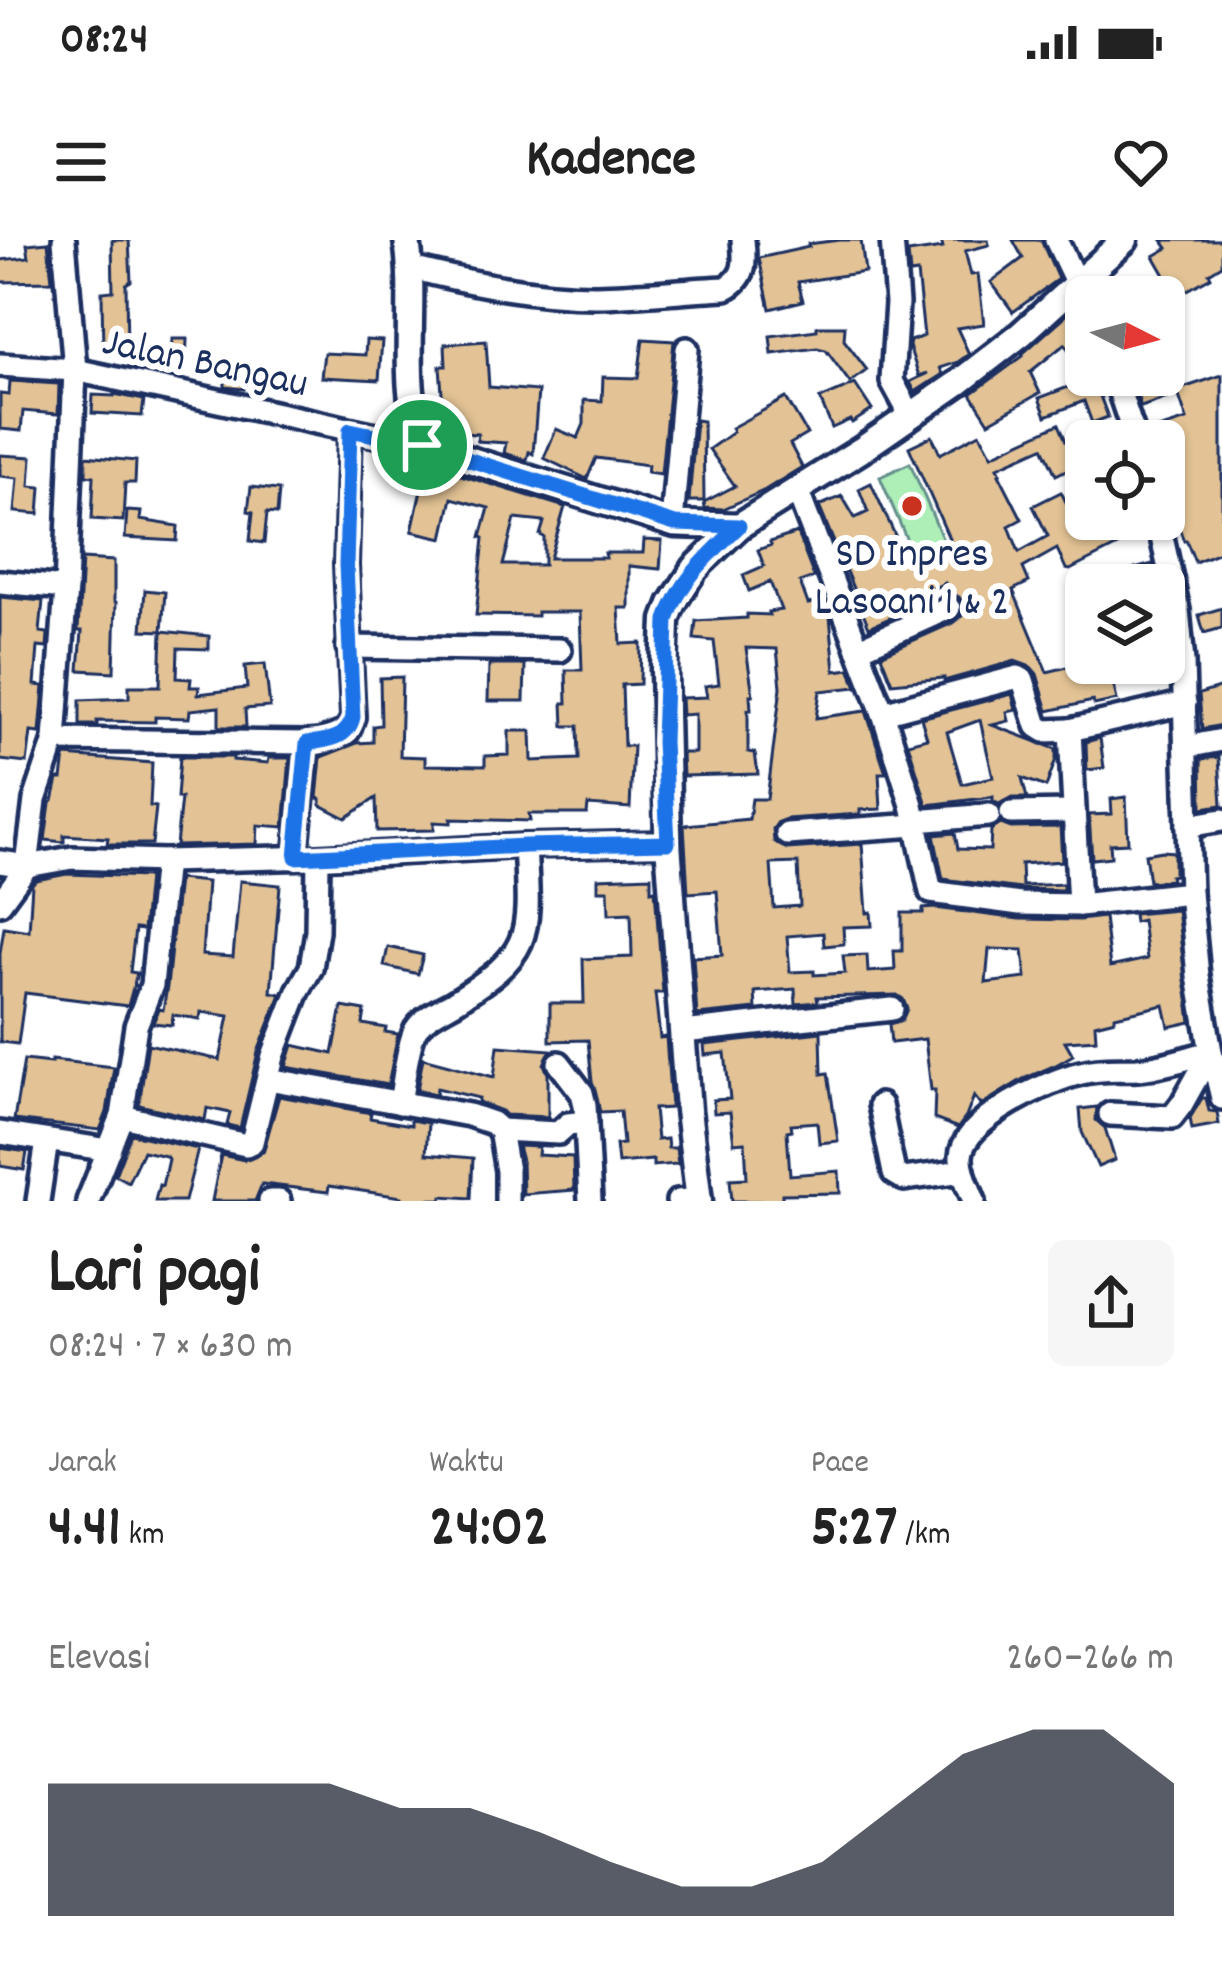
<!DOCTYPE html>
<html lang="id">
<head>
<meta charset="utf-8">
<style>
  body { margin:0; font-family:Dekko,sans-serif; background:#f6f6f6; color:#222; height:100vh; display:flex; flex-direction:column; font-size:45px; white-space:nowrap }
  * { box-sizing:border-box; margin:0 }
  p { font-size:39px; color:#767676 }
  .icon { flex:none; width:66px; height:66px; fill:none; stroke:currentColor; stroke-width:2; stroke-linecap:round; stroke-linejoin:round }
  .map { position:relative; height:961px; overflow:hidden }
  .sheet { display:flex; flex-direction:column; background:#fff; flex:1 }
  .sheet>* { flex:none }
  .needle { width:78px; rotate:96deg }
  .controls { position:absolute; left:1065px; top:36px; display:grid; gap:24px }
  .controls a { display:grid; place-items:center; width:120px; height:120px; border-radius:18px; background:#fff; box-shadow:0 3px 9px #0004; font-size:60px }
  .pin { position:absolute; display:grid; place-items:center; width:102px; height:102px; color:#fff; margin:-51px; border:6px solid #fff; border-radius:50%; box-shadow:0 3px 12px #0007 }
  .round { display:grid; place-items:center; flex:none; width:126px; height:126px; border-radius:18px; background:#f6f6f6 }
  .summary { display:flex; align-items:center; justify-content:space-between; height:204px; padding:0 48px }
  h1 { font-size:66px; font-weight:700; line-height:90px }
  .stats { display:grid; grid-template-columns:repeat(3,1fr); gap:18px; height:204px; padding:12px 48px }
  .stats div { display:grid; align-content:center }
  .stats b { font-size:60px; font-weight:700 }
  .stats small { font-size:33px; font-weight:400 }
  .stats p { font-size:33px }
  .chart { height:336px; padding:24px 48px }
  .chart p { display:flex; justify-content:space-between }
  .chart svg { width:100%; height:216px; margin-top:12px; fill:#111827; opacity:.7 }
  .status { display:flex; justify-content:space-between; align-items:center; height:84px; padding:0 60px; background:#fff; direction:ltr }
  .status svg { height:33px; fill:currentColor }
  header { display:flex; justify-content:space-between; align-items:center; height:156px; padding:0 48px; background:#fff; font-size:54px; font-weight:700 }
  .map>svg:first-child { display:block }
  .green { fill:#aeefb8; stroke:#648f8b; stroke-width:3 }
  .building { fill:#e3c395; stroke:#1b2f5e; stroke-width:3; fill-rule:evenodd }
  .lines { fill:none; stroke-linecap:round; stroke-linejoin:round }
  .minor-casing { stroke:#1b2f5e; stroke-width:30 }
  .tertiary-casing { stroke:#1b2f5e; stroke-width:33 }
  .minor { stroke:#fff; stroke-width:21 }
  .tertiary { stroke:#fff; stroke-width:24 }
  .route-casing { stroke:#fff; stroke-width:24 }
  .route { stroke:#1a73e8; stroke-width:15 }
  .poi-dot { fill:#c8321e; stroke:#fff; stroke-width:4.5 }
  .labels { text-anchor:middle; stroke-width:12; stroke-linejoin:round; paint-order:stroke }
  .street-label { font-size:42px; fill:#1b2f5e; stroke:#fff }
  .poi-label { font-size:42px; fill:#1b2f5e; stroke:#fff }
</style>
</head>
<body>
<div class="status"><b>08:24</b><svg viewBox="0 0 49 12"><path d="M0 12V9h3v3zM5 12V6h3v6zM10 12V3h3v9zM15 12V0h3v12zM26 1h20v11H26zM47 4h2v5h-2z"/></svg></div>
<header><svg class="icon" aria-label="menu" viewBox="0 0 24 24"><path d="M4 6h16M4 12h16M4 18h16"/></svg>Kadence<svg class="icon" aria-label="heart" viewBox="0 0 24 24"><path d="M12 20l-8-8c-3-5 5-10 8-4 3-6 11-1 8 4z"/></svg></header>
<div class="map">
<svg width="1222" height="961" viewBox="0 0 1222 961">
  <rect width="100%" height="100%" fill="#fff"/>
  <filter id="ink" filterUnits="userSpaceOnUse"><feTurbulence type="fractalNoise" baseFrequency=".00833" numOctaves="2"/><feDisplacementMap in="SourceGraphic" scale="24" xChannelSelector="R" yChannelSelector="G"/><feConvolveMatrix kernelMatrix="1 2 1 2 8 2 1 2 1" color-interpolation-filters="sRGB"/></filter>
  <g filter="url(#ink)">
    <!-- green -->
    <path class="green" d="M910 223 945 305 915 319 880 237Z"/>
    <!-- building -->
    <g class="building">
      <path d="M112 0H129L131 41 126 44 127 113 103 114 102 52 113 51Z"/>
      <path d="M840 0H861L865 32 798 42 803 61 770 69 759 18 809 7 808 4Z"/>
      <path d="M941 0H988L989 5 965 11 971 35 978 34 984 84 957 88 969 114 958 122 940 128 943 134 915 152 910 142 928 133 919 136 909 106 910 101 924 96 917 33 910 34 908 13 943 8Z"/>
      <path d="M1013 0H1041L1058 39 1013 72 991 42 1023 18Z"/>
      <path d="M1162 0H1222V25L1209 33 1211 37 1177 56 1154 16 1168 8Z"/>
      <path d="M48 2 52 41 0 42V20L29 17 27 4Z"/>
      <path d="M1136 35 1144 57H1107L1103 47Z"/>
      <path d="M1072 70 1085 87 1078 92 1086 105 1072 115 1065 104 1030 132 1040 153 989 182 971 154 1023 116 1022 114Z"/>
      <path d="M817 86H845L844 100 867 130 850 143 826 110 817 108 772 114 770 96 817 90Z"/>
      <path d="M172 99H187L186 124 171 123Z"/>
      <path d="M643 99 674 101 661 234 647 232 648 225 596 218 587 239 544 218 556 189 578 198 584 184V160L602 161 603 137 638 138Z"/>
      <path d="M366 100 382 101 379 140 321 137 324 113 365 115Z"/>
      <path d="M486 101 489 147 538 151 533 214 529 212 527 220 504 213 506 203 477 201 478 194 435 192 430 166 443 167 440 126H446L445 104Z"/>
      <path d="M225 132H244V149L225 147Z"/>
      <path d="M1130 135H1162L1170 157 1141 167Z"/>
      <path d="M1222 135V311L1195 322 1186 300 1184 301 1164 249V201H1151L1149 192 1187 180 1177 150Z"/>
      <path d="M1100 140 1105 154 1100 156 1108 177 1092 183 1084 161 1046 176 1039 158 1084 141 1086 145Z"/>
      <path d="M10 141 59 144 58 174 23 171 21 191 0 189V154L9 155Z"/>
      <path d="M855 144 872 170 852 183 850 180 832 188 820 159Z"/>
      <path d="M114 154 144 160 142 176 92 173 93 155 114 156Z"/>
      <path d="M786 158 807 194 790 204 802 227 765 250 723 269 705 268 704 262 735 246 709 209 733 192 731 188Z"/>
      <path d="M696 180 703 181 704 261H689Z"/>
      <path d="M1059 184 1066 201 1086 191V220L1056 235 1043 207 998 227 1001 233 999 234 1022 279 1009 286 1019 312 1048 296 1033 266 1061 252 1072 274 1076 273 1078 279H1127L1135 297 1070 330 1066 329 1057 309 1023 328 1029 342 1013 350 1047 432 1084 423H1153L1154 428 1112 438 1117 460 1094 465 1093 461 1048 471 1037 434 1031 427 1015 421 944 441V438L892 443 881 415 955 382 962 376 963 363 959 357 950 353 945 343 922 353 926 362 869 387 819 266 842 256 855 278 868 272 859 249 871 243 911 330 954 310 909 207 932 196 940 214 980 193 992 215Z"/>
      <path d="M0 215 32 217 30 246 41 247 39 274 15 272 18 238 0 236Z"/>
      <path d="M86 216 136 221 135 243H125L123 281 92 279 94 236 86 235Z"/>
      <path d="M412 220 565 267 550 318H606L605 313H643L644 300 662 301 660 329 629 326V368H619L621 404 641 403 640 444 622 445 624 506H633L630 568 588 565 587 574H529L530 581 451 579V583L434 582V590L377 591 376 558 346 578 321 565V559L317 558 321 517 357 503 373 502V486L381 485 380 438 402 437 400 516 425 517V525L485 526V516L509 515V491H531L532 521 579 519 578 486H564L563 463H567L566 430H582L580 372H537V376L476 375 484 298 481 297 489 268 452 258 443 298 412 291 421 250 405 245ZM515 279 544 282 540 295 544 297V325H503Z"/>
      <path d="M251 247 279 250 277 274 267 273 264 303 250 301 253 272 248 271Z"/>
      <path d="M127 271 141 272 140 280 178 286 177 301 125 298Z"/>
      <path d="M797 293 814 337 800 342 808 364 824 361 830 376 835 431 850 429 857 447 820 451 816 478 866 471 886 533H879L881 569 860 570V574L786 579 778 582 773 589 774 601 787 609 862 604 867 673 871 672 872 686 843 687 844 704 824 706 823 693 787 696 790 732 814 731V735L845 733 843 716 867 715 868 732 895 730 894 711H902V673H923V669L935 668 1019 679 1079 680 1104 677 1110 727 1147 719 1142 680 1134 682 1133 674 1177 670 1191 782 1169 787 1164 765 1115 776V779L1095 784 1096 799 1065 801 1073 815 1056 825 1023 839 981 865 974 856 966 877 958 888 934 879 935 850H931L925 799 891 803 889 784 902 780 907 769 903 759 897 755 817 757 818 762 796 764 795 749 755 752 756 769 697 775 693 717 722 715 717 651 688 653 684 585 749 579 752 559H767L781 447 777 409 746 408 753 455H750L751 470H748V512L755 513 758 534 683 536 682 513H695V474L682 475 681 458 707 457 705 446 719 444 714 401 694 399 696 381 747 378V374L769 375 768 372 781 370 770 342 749 351 743 335 764 326 758 310 771 305 770 302ZM798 623 800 666 774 668 771 624ZM989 709 1023 710 1026 738 986 743Z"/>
      <path d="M82 319 114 321V361L116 362 114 432 79 430 82 391H78Z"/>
      <path d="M1153 324 1157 345H1092L1091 341Z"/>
      <path d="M145 350 165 352 162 391 142 390Z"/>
      <path d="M0 357 43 361 40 392 48 393 47 408 38 407 35 445 44 446 40 493 31 492 27 523 0 520Z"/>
      <path d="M1222 368V388L1204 393 1199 375Z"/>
      <path d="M162 391 209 396V409L178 408 177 438 191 439 190 447H199L198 454 247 448 245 426 265 424 270 467 245 469 246 487H219V467L190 470 189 478 155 477V482L97 481V485H80V460L129 458V446H160Z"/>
      <path d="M489 425H525L524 461H488Z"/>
      <path d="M1222 447V485L1202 489 1199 454Z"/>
      <path d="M1012 454 1016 470 1007 472 1009 481 992 485 1056 509V519L1046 547 1022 538 1027 558H1010L999 564 993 561V557L927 565 908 503 927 498 921 478ZM980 480 993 537 962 544 947 492Z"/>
      <path d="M1100 498 1104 528 1087 530 1086 502Z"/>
      <path d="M65 516 152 523 150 566 156 567 152 604H107L108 598 64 595V602L45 600 50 563 53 561 58 539H62Z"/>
      <path d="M180 517H233V520L268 523 269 518H290L284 587 258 585 257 604 176 606 181 558H177Z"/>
      <path d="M1219 517 1222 565 1202 568 1201 519Z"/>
      <path d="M1126 557 1128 603 1110 604 1111 617 1092 619 1089 575 1112 574 1111 559Z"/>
      <path d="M1001 584 1011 588 1060 587 1062 621 1021 624 1022 646 1063 644V650L1021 649 943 639 934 595 955 593 958 609 990 610 991 590Z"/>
      <path d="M1162 611 1174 612V635L1170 636 1171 640 1149 642 1145 614Z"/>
      <path d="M67 634 148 637 143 690 135 689 130 732 137 733 128 766 25 753 18 804 0 802V713L4 687 29 691 32 644 36 640Z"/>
      <path d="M651 636V651L655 650 663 753H655L660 798 666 797 671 868 654 869 657 900 667 899 668 908H676L678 924 653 926V920L618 923 616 905 623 904 620 871 600 872 592 842 588 800 550 801V763H584L583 719 632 717 631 673 609 674 608 650H598V638Z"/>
      <path d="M178 639 207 642 202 715 233 717 240 641 280 645 271 752 281 754 258 812 240 888 227 885 230 873 207 868 205 880 139 865 148 804 220 820 229 776 201 772 200 779 173 775 172 785 153 783 159 769 163 770 167 747Z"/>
      <path d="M388 707 423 715 418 734 384 726Z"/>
      <path d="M342 767 365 771 363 784 386 788 385 792 398 794 388 845 286 827 293 805 333 814Z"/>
      <path d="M821 792 822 834 828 833 838 901 819 903 817 882 791 884 792 890 787 891 790 935 839 931 840 953 782 954V961H732L730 939 747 938 745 902 734 903 730 872 714 873 713 860 730 859 725 813 705 815 704 805Z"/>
      <path d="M498 806 551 810 544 824 548 834V877L506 875 502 871 478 862 479 858 437 848 436 854 417 850 423 818 494 837Z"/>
      <path d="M24 820 51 823V820L114 827 107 872 100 890 14 880Z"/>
      <path d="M279 856 371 873 370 878 411 885V880L428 883 426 914 473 918 471 958 442 956V959L402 960V957L329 946 328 952 262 944 255 961H212L221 915 244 920 263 912Z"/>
      <path d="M1202 858H1206L1209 871 1217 872 1219 884 1192 889 1190 878Z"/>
      <path d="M1097 867 1096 880 1105 888 1115 920 1098 927 1082 892 1080 869Z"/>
      <path d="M131 894 198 909 185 961H155L159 945 162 946 168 919 166 916 143 911 128 942 115 935Z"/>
      <path d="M518 906 539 907 538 915 573 917 574 950 523 954 522 921Z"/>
      <path d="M0 908 27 912 24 930 0 926Z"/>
    </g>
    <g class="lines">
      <!-- minor casing -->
      <g class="minor-casing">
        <g id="minor">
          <path d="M892 0 897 63 892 141 911 176"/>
          <path d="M1056 0 1086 63"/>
          <path d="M411 28C471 43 533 56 596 56 639 55 683 50 726 48 747 37 745 21 743 0"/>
          <path d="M0 125 75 130 422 205"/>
          <path d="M1114 135 1136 201"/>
          <path d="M797 250 883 473 912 565 931 652 1020 664 1079 665 1190 653"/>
          <path d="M1158 279 1178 370 1183 422 1190 653 1198 736 1211 812 1222 858"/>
          <path d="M672 283 687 109"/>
          <path d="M0 342 66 348"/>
          <path d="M348 407 560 410"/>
          <path d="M858 409 949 368"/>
          <path d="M883 473 1018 437 1023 440 1037 486 1045 491 1070 490"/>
          <path d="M55 500 307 503 320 502 348 491 353 477 346 325 350 190"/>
          <path d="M1186 507 1222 500"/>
          <path d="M1011 573 1074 572"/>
          <path d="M916 581 989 575"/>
          <path d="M1188 586 1222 580"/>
          <path d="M787 594 917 585"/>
          <path d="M296 617 307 503"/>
          <path d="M0 622 27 626 35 560 55 500 66 348 75 130 64 0"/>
          <path d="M0 663 27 626 72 618 165 621 318 617 525 606 668 603"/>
          <path d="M1079 665 1070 490 1185 463"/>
          <path d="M683 792 892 769"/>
          <path d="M559 823 582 853 585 865 590 961"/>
          <path d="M268 839 469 875 492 883 500 890 558 893 568 884 586 882"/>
          <path d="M400 863C404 843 407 805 416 789 424 777 442 769 454 762 534 712 530 697 525 606"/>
          <path d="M880 865 894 933 904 939 963 931"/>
          <path d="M1110 874 1172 877 1182 864 1211 812"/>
          <path d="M122 876 246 905 252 902 273 816 298 751 311 728 317 691 318 617"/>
          <path d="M500 890 507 931V961"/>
          <path d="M0 893 109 910"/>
          <path d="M38 961 47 901"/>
          <path d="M88 961 122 876 136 786 152 745 165 621"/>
          <path d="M270 961H279"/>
          <path d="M678 961 699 959"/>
          <path d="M974 961C969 947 960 931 961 916 963 879 1050 840 1081 833 1100 828 1118 830 1137 829 1162 827 1187 818 1211 812"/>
        </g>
      </g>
      <!-- tertiary casing -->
      <g class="tertiary-casing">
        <g id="tertiary">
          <path d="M407 0C417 67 399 141 422 205L675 284 739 286"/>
          <path d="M699 961 688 870 668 603 664 429 666 380 672 364 695 328 739 286 861 210 958 143 1021 94 1125 0"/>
        </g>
      </g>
      <!-- minor -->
      <use href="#minor" class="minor"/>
      <!-- tertiary -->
      <use href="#tertiary" class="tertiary"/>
    </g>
  </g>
  <g class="lines" filter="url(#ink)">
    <!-- route casing -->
    <g class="route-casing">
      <path id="route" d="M350 190 422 205 675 284 739 286C709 315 680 340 667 380L663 502 668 603 525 606 296 617 307 503C327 501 348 499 353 477L346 325Z"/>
    </g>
    <!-- route -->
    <use href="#route" class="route"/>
  </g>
  <!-- markers -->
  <circle class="poi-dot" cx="912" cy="266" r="12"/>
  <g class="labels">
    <!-- street labels -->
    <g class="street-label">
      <text transform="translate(206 119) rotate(12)" y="15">Jalan Bangau</text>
    </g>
    <!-- poi labels -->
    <g class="poi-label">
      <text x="912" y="325">SD Inpres<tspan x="912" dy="48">Lasoani 1 &amp; 2</tspan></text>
    </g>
  </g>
</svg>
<div class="controls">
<a><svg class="needle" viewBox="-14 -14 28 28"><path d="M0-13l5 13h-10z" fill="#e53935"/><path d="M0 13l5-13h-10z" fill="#767676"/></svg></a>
<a><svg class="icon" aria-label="locate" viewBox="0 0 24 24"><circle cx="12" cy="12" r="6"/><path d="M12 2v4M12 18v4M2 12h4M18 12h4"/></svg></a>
<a><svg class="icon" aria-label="layers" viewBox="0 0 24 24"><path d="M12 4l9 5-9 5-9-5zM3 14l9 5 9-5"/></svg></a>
</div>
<div class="pin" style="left:422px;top:205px;background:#1e9e55"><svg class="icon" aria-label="arrive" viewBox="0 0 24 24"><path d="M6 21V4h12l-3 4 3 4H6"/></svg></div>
</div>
<section class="sheet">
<div class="summary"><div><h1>Lari pagi</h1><p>08:24 · 7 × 630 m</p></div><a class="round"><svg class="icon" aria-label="share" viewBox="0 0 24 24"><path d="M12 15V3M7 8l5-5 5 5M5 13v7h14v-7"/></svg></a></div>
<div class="stats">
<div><p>Jarak</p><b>4.41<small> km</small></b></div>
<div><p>Waktu</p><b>24:02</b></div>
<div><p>Pace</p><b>5:27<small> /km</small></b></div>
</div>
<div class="chart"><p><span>Elevasi</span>260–266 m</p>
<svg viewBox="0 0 160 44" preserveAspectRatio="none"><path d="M0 44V17L10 17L20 17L30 17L40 17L50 22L60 22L70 27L80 33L90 38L100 38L110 33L120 22L130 11L140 6L150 6L160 17V44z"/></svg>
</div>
</section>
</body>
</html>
